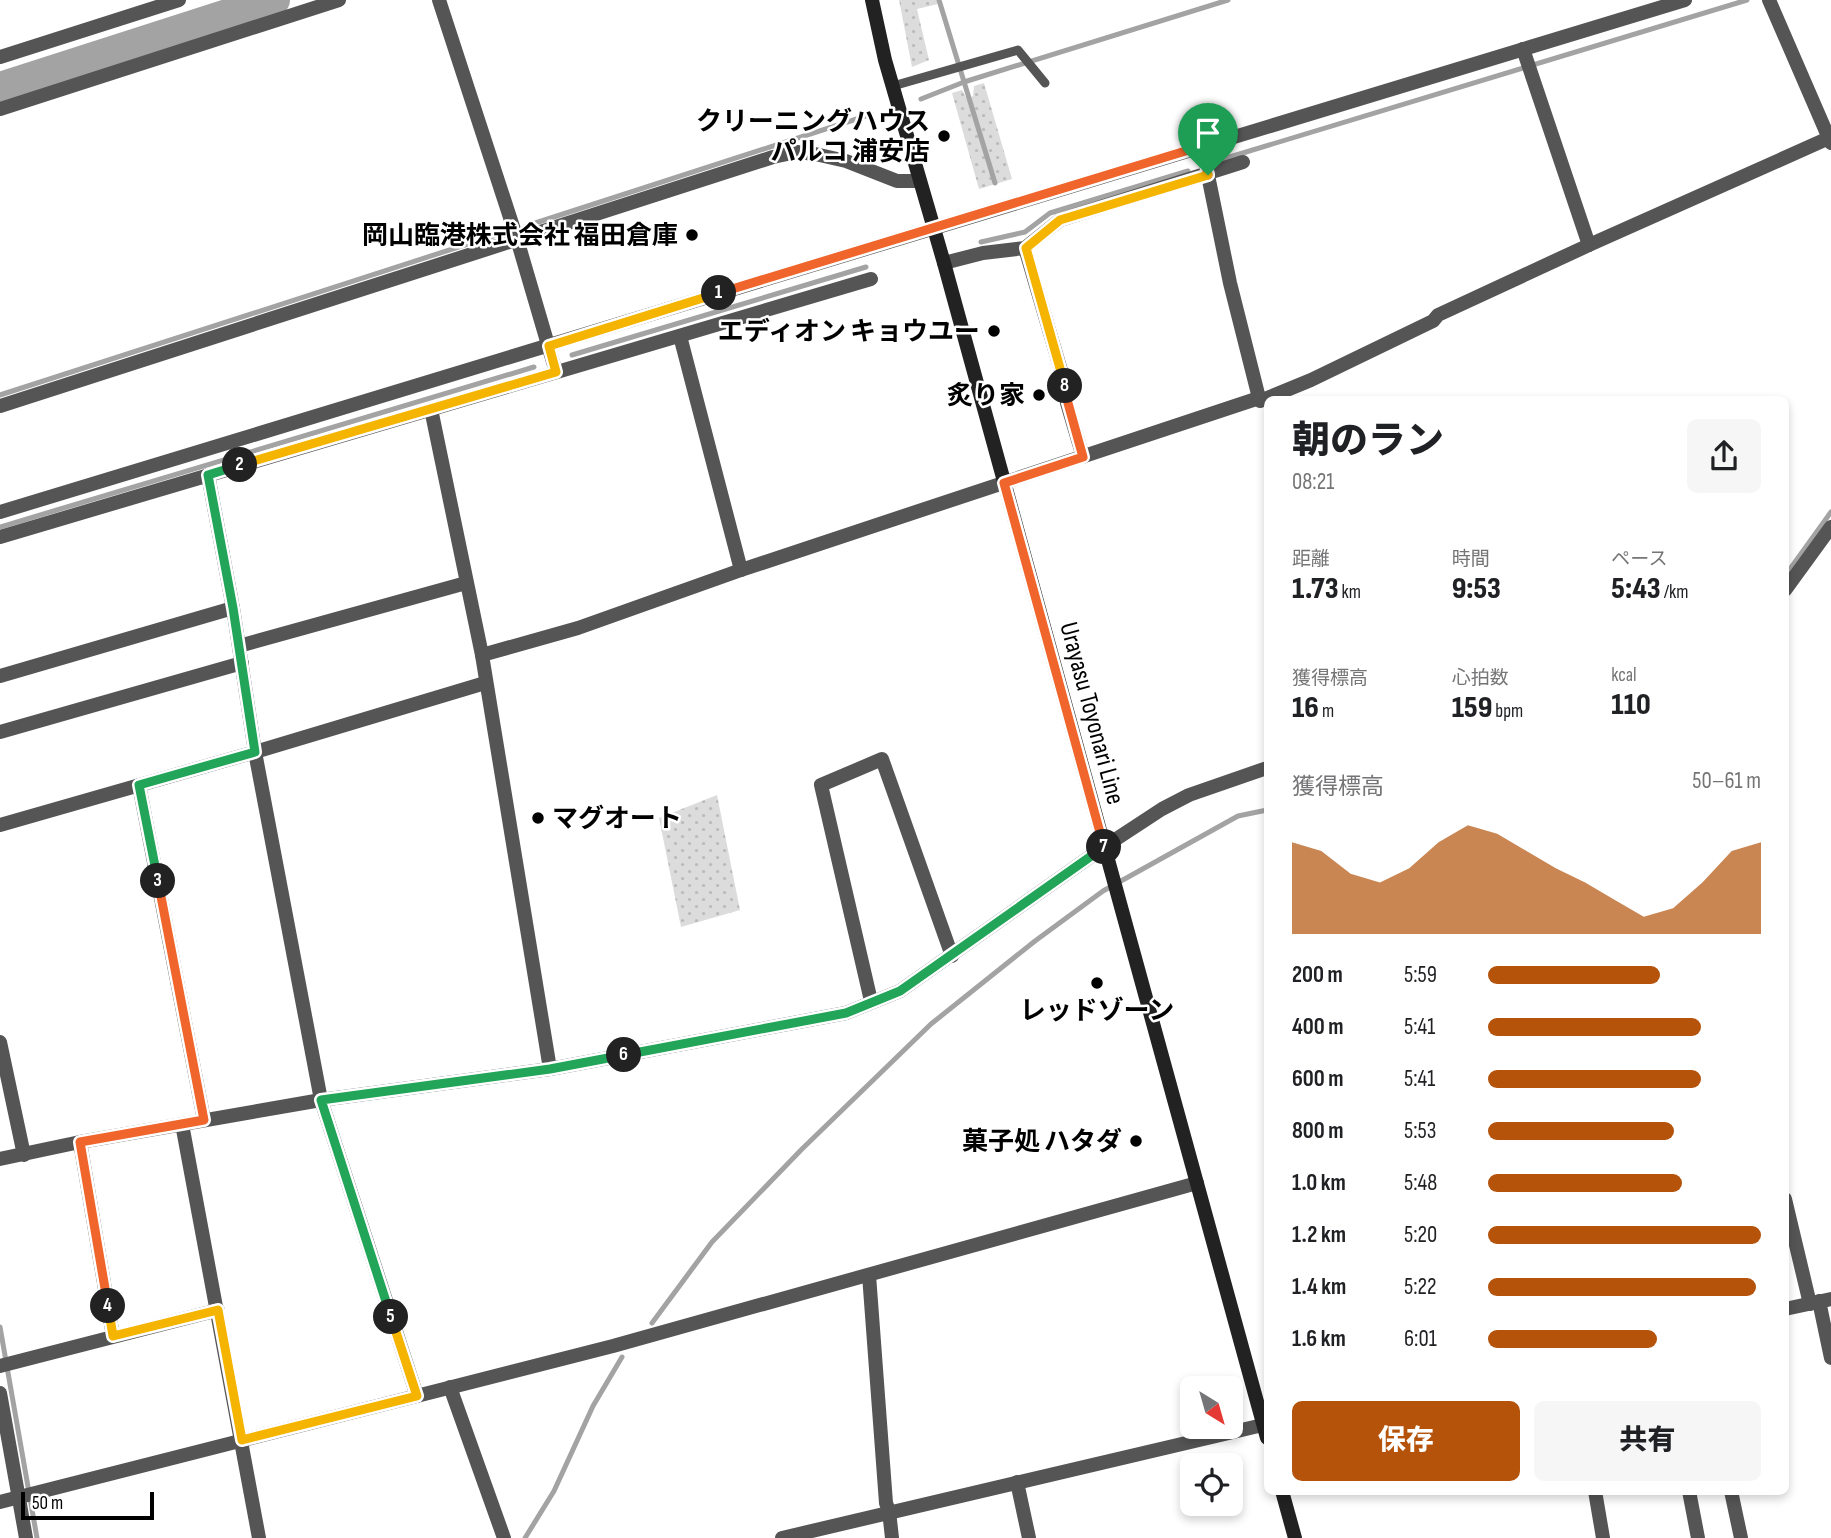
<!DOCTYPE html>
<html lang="ja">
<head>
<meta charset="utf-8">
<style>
  body { margin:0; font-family:"Sofia Sans Condensed","Noto Sans JP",sans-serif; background:#f6f6f6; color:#202124; height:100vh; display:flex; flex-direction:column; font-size:26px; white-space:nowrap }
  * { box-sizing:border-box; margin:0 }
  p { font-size:23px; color:#757577 }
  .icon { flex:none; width:38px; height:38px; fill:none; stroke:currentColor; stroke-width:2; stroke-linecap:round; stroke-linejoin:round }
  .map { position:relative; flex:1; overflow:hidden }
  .side { position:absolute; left:1264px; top:396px; width:525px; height:1099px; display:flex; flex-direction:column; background:#fff; border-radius:10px; box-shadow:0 4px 10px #0003 }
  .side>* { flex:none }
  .needle { width:46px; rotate:143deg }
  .buttons { position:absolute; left:1180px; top:1376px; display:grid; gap:14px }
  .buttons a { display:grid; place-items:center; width:63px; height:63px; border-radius:10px; background:#fff; box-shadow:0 4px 10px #0003; font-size:35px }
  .scale { position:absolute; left:21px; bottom:18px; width:133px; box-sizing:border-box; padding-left:7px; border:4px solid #000; border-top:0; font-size:19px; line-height:24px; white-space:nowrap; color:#000; -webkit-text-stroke:5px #fff; paint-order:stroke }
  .pin { position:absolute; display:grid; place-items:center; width:60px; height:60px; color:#fff; margin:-72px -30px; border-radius:50% 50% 50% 0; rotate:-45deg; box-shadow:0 0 7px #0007 }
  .pin .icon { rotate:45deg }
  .km { position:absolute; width:35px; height:35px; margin:-18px; border-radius:50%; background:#222; color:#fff; font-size:19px; line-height:35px; text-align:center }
  .round { display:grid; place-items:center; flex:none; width:74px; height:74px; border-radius:10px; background:#f6f6f6 }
  .head { display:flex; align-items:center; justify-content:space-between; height:119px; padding:0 28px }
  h1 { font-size:38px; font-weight:800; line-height:52px }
  .figures { display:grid; grid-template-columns:repeat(3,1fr); gap:10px; height:119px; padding:7px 28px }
  .figures div { display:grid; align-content:center }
  .figures b { font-size:30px; font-weight:800 }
  .figures small { font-size:19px; font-weight:400 }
  .figures p { font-size:19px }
  .chart { height:196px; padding:14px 28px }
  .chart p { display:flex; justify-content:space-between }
  .chart svg { width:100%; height:126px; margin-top:7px; fill:#b45309; opacity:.7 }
  .cta { display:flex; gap:14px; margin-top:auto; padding:14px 28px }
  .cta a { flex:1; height:80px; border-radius:10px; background:#b45309; color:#fff; font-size:28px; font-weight:800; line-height:80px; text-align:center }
  .cta a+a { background:#f6f6f6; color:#202124 }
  ul { padding:0 28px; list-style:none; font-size:23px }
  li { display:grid; grid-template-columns:112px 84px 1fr; align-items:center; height:52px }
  li i { height:18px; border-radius:9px; background:#b45309 }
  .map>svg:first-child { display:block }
  .grass { fill:url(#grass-dots) }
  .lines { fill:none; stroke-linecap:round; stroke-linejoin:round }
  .stream { stroke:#a3a3a3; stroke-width:5 }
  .river { stroke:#a3a3a3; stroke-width:32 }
  .service { stroke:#555; stroke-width:9 }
  .minor { stroke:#555; stroke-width:14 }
  .tertiary { stroke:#555; stroke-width:14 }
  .secondary { stroke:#222; stroke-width:14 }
  .split-1-casing { stroke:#fff; stroke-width:14 }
  .split-2-casing { stroke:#fff; stroke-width:14 }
  .split-3-casing { stroke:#fff; stroke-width:14 }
  .split-4-casing { stroke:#fff; stroke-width:14 }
  .split-5-casing { stroke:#fff; stroke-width:14 }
  .split-6-casing { stroke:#fff; stroke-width:14 }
  .split-7-casing { stroke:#fff; stroke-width:14 }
  .split-8-casing { stroke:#fff; stroke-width:14 }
  .split-9-casing { stroke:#fff; stroke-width:14 }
  .split-1 { stroke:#f0652b; stroke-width:9 }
  .split-2 { stroke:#f5b400; stroke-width:9 }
  .split-3 { stroke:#22a559; stroke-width:9 }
  .split-4 { stroke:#f0652b; stroke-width:9 }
  .split-5 { stroke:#f5b400; stroke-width:9 }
  .split-6 { stroke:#22a559; stroke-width:9 }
  .split-7 { stroke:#22a559; stroke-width:9 }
  .split-8 { stroke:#f0652b; stroke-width:9 }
  .split-9 { stroke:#f5b400; stroke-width:9 }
  .poi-dot { fill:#000; stroke:#fff; stroke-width:2.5 }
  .labels { text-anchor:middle; stroke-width:5; stroke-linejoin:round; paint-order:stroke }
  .poi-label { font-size:26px; font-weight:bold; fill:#000; stroke:#fff; text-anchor:end }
  .street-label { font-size:26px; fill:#000; stroke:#fff }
</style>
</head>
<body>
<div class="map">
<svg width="1831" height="1538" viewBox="0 0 1831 1538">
  <defs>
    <pattern id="grass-dots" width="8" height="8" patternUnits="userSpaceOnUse" patternTransform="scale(1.75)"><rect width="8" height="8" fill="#dcdcdc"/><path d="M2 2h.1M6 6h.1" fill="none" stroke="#bbb" stroke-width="1.8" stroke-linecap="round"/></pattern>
  </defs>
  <rect width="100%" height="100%" fill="#fff"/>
  <!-- grass -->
  <g class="grass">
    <path d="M899 0H937L938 4 917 9 929 60 912 67Z"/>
    <path d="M984 83 1012 179 979 189 952 93 962 90 967 99 973 96 974 86Z"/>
    <path d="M717 795 740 910 681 927 659 818Z"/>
  </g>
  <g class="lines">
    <!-- stream -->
    <g class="stream">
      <path d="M939 0 995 183"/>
      <path d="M921 99 964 82 1228 0"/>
      <path d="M1223 159 1747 0"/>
      <path d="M526 226 869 115"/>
      <path d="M981 242 1025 232 1050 213 1188 171"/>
      <path d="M572 355 866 267"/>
      <path d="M0 395 499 234"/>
      <path d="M0 527 534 367"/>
      <path d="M1785 576 1831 512"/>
      <path d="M652 1323 712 1242 802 1149 931 1024 1035 941 1103 891 1238 816 1267 810"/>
      <path d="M0 1327 37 1538"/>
      <path d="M525 1538 554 1491 593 1406 622 1357"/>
    </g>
    <!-- river -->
    <path class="river" d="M0 88 274 0"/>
    <!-- service -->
    <path class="service" d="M893 86 1018 50 1045 83"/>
    <!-- minor -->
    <g class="minor">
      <path d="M439 0 517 239 556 372"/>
      <path d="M1769 0 1831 143"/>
      <path d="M1523 49 1589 245"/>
      <path d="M0 109 339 0"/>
      <path d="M1202 146 1230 283 1259 398"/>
      <path d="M1025 248 1067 391V403L1083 457"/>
      <path d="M944 263 983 253 1025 248 1060 220 1243 162"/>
      <path d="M680 336 741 570"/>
      <path d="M0 406 773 157 797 152 815 154 846 161 897 181H919"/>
      <path d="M431 409 482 655 550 1069"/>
      <path d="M208 475 233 608 255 752 321 1100 417 1396"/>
      <path d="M0 537 871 279"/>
      <path d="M1785 590 1831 527"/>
      <path d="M239 646 466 583"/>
      <path d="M482 655 578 628 741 570 1259 398 1260 401 1311 380 1433 321 1438 315 1589 245 1829 138"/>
      <path d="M0 676 233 608"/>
      <path d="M0 732 242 663"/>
      <path d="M139 785 204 1120"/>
      <path d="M0 825 255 752 485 683"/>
      <path d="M871 1001 821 785 882 759 952 956"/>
      <path d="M0 1042 24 1155"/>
      <path d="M182 1124 259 1538"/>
      <path d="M80 1142 113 1336"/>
      <path d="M0 1159 80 1142 321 1100 550 1069 846 1013 900 991 1104 847 1162 809 1189 795 1267 768"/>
      <path d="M1785 1199 1810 1304"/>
      <path d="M869 1275 886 1503 889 1511 892 1538"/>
      <path d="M1819 1301 1831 1358"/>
      <path d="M1785 1309 1831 1299"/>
      <path d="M0 1366 218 1310"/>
      <path d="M450 1387 504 1538"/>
      <path d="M0 1393 26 1538"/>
      <path d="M1017 1482 1029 1538"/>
      <path d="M1595 1491 1603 1538"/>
      <path d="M1689 1491 1698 1538"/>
      <path d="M1731 1491 1741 1538"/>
      <path d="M782 1538 1267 1424"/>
    </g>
    <!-- tertiary -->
    <g class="tertiary">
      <path d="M0 57 179 0"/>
      <path d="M0 512 1685 0"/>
      <path d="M0 1502 613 1346 1197 1183"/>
    </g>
    <!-- secondary -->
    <g class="secondary">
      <path d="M872 0 885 60 944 263 1267 1438"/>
      <path d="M1282 1491 1295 1538"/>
    </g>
  </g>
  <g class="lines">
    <!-- split-1 casing -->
    <g class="split-1-casing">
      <path id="split-1" d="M719 293 1202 146 1208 175"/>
    </g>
    <!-- split-2 casing -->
    <g class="split-2-casing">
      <path id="split-2" d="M240 465 556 372 549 346 719 293"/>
    </g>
    <!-- split-3 casing -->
    <g class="split-3-casing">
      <path id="split-3" d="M158 881 139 785 255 752 233 608 208 475 240 465"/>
    </g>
    <!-- split-4 casing -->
    <g class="split-4-casing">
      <path id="split-4" d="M108 1306 80 1142 204 1120 158 881"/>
    </g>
    <!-- split-5 casing -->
    <g class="split-5-casing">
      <path id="split-5" d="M108 1306 113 1336 218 1310 242 1440 417 1396 391 1317"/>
    </g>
    <!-- split-6 casing -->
    <g class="split-6-casing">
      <path id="split-6" d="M391 1317 321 1100 550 1069 624 1055"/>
    </g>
    <!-- split-7 casing -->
    <g class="split-7-casing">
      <path id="split-7" d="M624 1055 846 1013 900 991 1104 847"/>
    </g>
    <!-- split-8 casing -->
    <g class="split-8-casing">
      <path id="split-8" d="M1065 386 1068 403 1083 457 1004 483 1104 847"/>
    </g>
    <!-- split-9 casing -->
    <g class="split-9-casing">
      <path id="split-9" d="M1065 386 1026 248 1060 220 1208 175"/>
    </g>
    <!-- split-1 -->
    <use href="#split-1" class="split-1"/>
    <!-- split-2 -->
    <use href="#split-2" class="split-2"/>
    <!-- split-3 -->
    <use href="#split-3" class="split-3"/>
    <!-- split-4 -->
    <use href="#split-4" class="split-4"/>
    <!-- split-5 -->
    <use href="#split-5" class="split-5"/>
    <!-- split-6 -->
    <use href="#split-6" class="split-6"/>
    <!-- split-7 -->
    <use href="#split-7" class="split-7"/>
    <!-- split-8 -->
    <use href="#split-8" class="split-8"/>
    <!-- split-9 -->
    <use href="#split-9" class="split-9"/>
  </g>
  <!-- markers -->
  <g class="poi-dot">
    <circle cx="944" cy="136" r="7"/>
    <circle cx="692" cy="235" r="7"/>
    <circle cx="994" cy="331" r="7"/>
    <circle cx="1039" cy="395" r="7"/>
    <circle cx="538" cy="818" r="7"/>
    <circle cx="1097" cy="983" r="7"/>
    <circle cx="1136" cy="1141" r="7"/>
  </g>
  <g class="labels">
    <!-- poi labels -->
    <g class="poi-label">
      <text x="930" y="130">クリーニングハウス<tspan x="930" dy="30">パルコ 浦安店</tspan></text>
      <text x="678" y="244">岡山臨港株式会社 福田倉庫</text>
      <text x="980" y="340">エディオン キョウユー</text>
      <text x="1025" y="404">炙り家</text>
      <text x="552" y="827" text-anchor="start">マグオート</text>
      <text x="1097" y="1019" text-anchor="middle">レッドゾーン</text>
      <text x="1122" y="1150">菓子処 ハタダ</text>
    </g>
    <!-- street labels -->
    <g class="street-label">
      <text transform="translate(1093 713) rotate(75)" y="9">Urayasu Toyonari Line</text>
    </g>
  </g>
</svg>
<div class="buttons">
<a><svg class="needle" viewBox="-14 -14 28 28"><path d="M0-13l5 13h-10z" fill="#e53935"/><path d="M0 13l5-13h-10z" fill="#757577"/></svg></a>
<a><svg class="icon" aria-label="locate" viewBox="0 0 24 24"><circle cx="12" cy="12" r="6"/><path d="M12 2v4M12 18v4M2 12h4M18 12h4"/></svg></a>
</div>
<div class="scale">50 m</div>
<div class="pin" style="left:1208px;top:175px;background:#1e9e55"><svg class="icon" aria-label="arrive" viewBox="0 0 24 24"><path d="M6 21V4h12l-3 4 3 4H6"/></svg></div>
<b class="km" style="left:719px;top:293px">1</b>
<b class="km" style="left:240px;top:465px">2</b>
<b class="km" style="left:158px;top:881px">3</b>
<b class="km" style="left:108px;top:1306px">4</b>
<b class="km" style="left:391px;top:1317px">5</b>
<b class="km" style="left:624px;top:1055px">6</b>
<b class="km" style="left:1104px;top:847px">7</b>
<b class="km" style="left:1065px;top:386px">8</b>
<section class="side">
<div class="head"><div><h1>朝のラン</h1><p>08:21</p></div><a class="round"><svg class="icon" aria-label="share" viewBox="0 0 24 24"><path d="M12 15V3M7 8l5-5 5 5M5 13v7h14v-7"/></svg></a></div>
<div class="figures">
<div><p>距離</p><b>1.73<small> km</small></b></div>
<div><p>時間</p><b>9:53</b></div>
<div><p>ペース</p><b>5:43<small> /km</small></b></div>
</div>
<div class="figures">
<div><p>獲得標高</p><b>16<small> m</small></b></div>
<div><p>心拍数</p><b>159<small> bpm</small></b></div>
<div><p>kcal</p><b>110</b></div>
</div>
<div class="chart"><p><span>獲得標高</span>50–61 m</p>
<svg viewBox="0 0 160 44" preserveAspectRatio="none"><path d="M0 44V12L10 15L20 23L30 26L40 21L50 12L60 6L70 9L80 15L90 21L100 26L110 32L120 38L130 35L140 26L150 15L160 12V44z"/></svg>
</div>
<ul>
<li><b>200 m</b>5:59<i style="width:63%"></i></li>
<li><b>400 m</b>5:41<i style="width:78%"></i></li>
<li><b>600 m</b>5:41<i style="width:78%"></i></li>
<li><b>800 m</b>5:53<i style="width:68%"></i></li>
<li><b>1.0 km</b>5:48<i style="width:71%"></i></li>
<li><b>1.2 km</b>5:20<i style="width:100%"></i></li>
<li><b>1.4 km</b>5:22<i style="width:98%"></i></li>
<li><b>1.6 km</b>6:01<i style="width:62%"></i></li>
</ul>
<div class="cta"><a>保存</a><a>共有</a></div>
</section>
</div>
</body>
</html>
